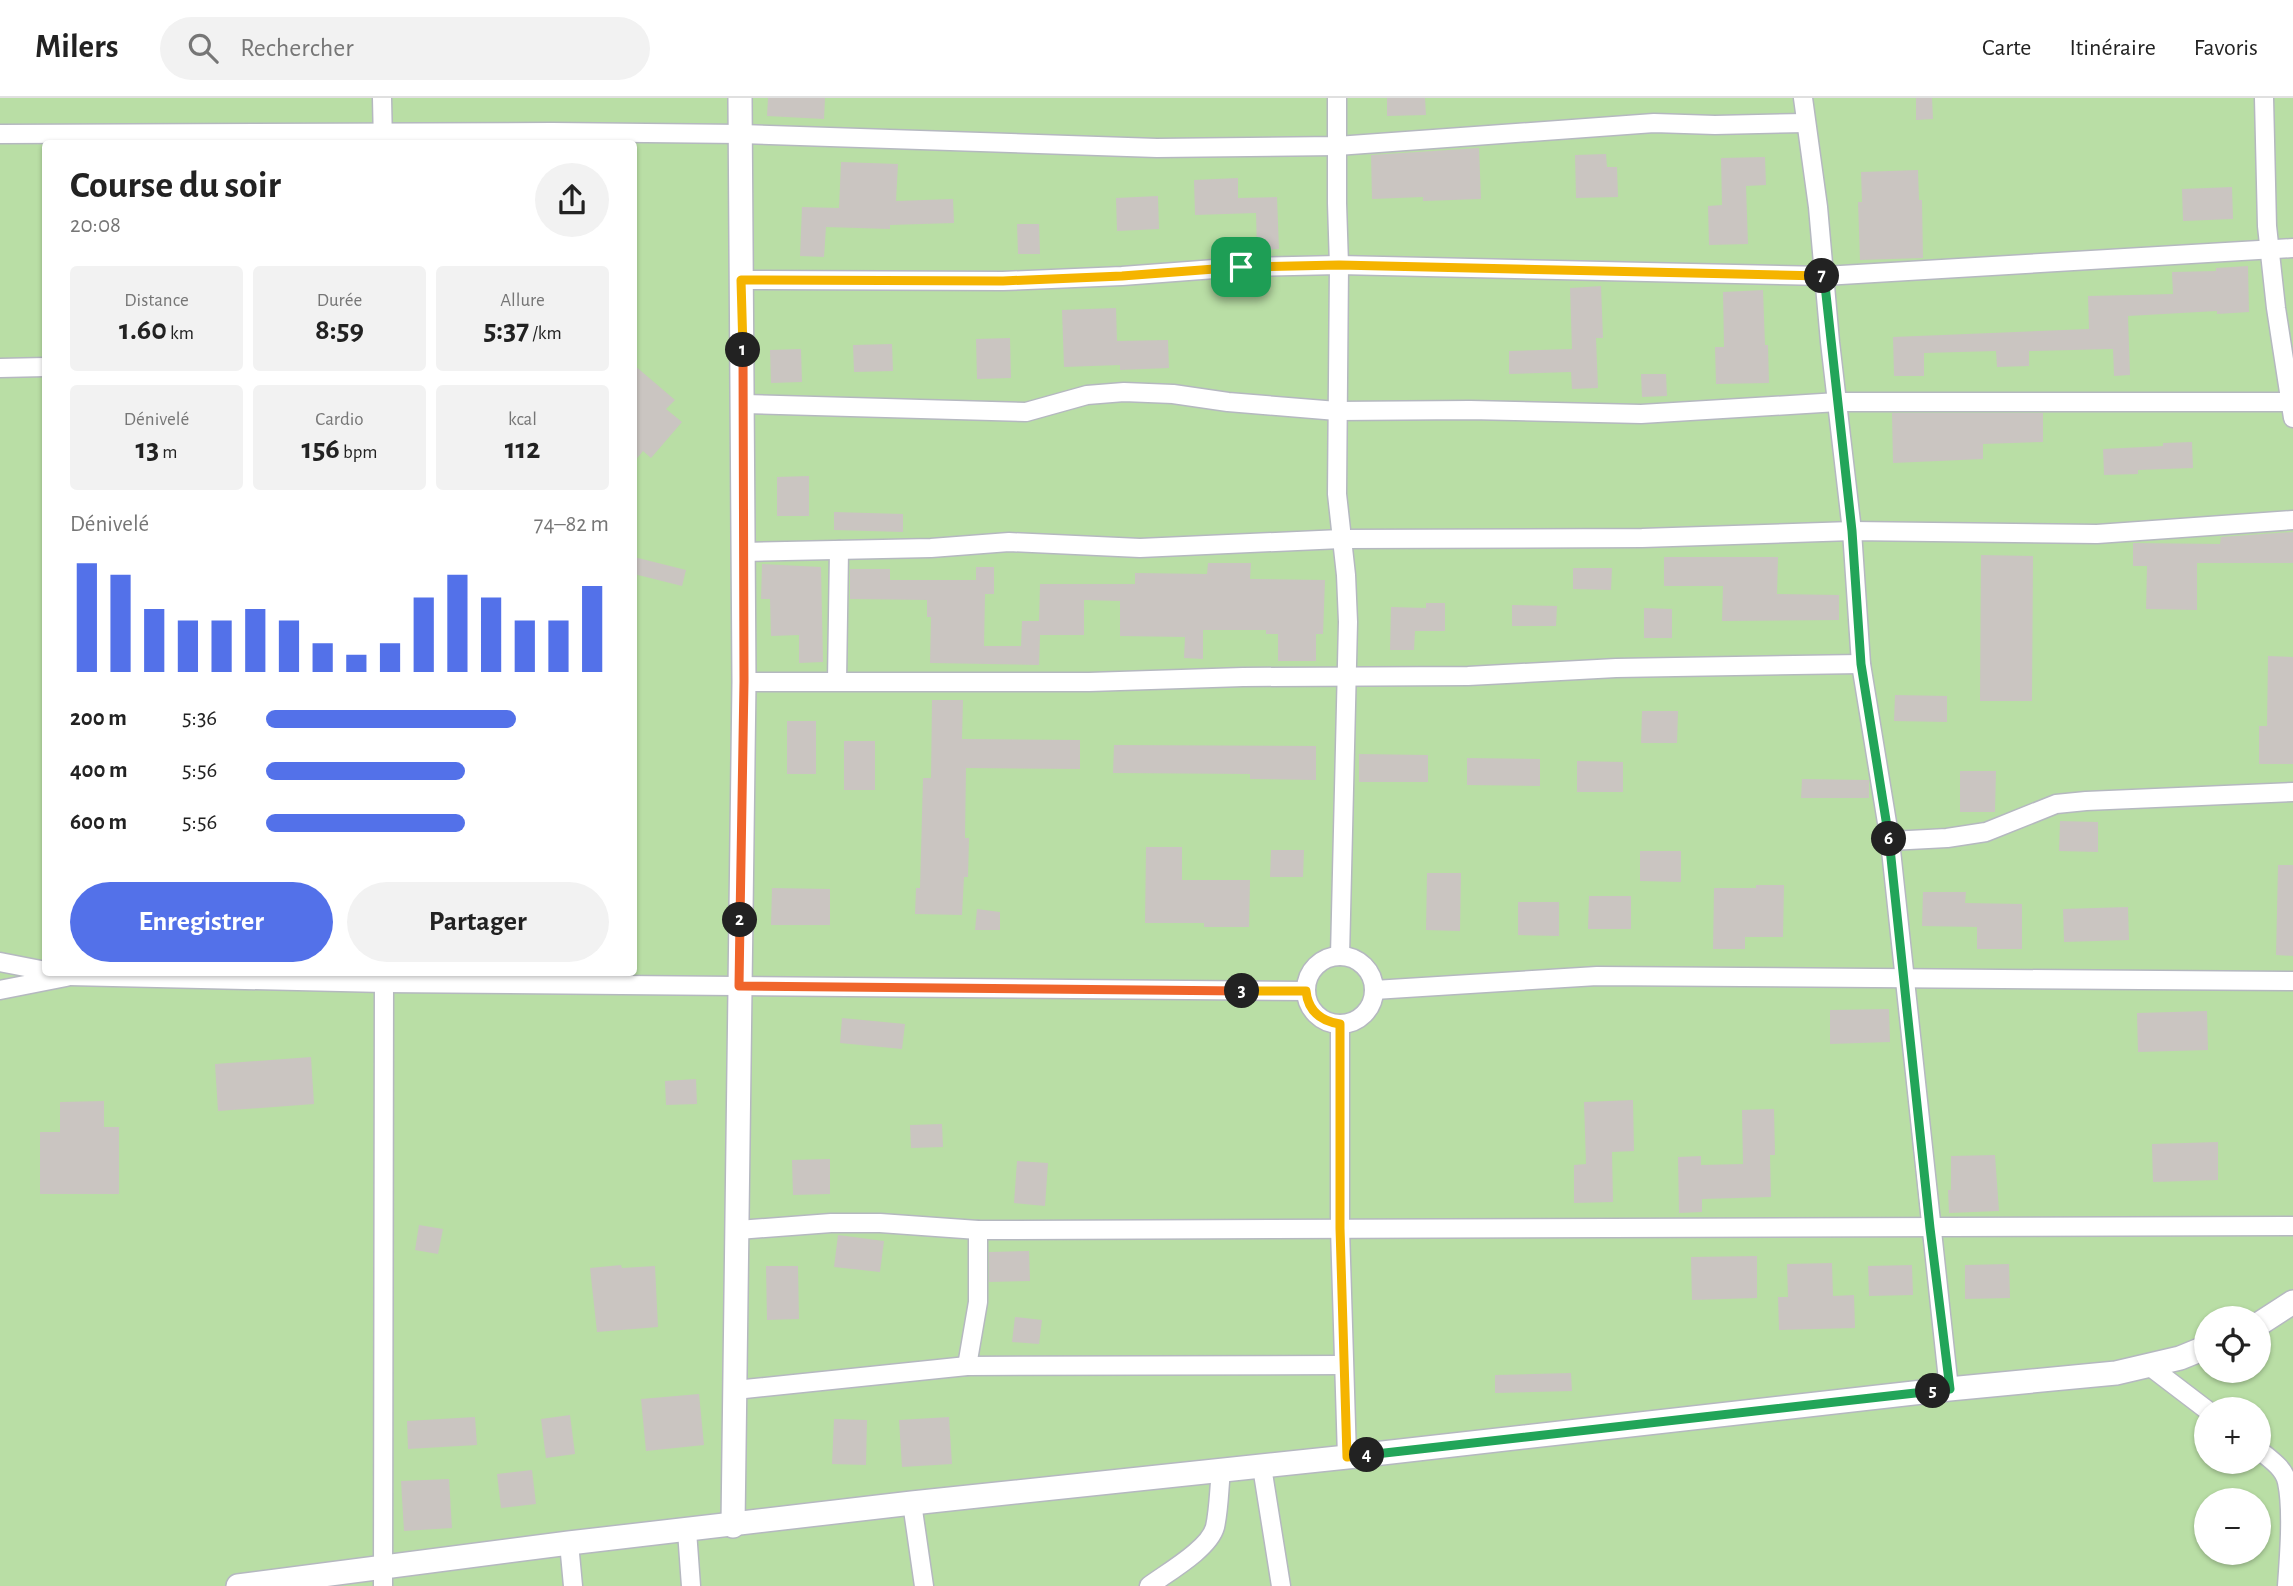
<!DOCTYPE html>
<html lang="fr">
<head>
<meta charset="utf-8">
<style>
  body { margin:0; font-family:"Alegreya Sans",sans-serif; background:#f2f2f2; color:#222; height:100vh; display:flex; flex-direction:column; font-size:26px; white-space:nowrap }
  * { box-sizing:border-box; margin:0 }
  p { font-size:23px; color:#767676 }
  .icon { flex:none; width:38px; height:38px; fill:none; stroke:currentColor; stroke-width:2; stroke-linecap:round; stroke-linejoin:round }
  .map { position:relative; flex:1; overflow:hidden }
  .sheet { position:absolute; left:42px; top:42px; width:595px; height:836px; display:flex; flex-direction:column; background:#fff; border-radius:7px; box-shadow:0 2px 5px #0004 }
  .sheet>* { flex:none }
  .buttons { position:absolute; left:2194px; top:1208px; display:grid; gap:14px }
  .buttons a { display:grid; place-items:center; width:77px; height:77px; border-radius:50%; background:#fff; box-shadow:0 2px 5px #0004; font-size:35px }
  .pin { position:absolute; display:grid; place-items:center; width:60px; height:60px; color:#fff; margin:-30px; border-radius:14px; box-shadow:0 4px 10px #0006 }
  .km { position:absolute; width:35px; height:35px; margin:-18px; border-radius:50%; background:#222; color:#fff; font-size:19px; line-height:35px; text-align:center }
  .round { display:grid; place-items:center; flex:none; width:74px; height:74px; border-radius:37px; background:#f2f2f2 }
  .overview { display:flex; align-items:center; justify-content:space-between; height:119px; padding:0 28px }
  h1 { font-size:38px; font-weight:600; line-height:52px }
  .metrics { display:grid; grid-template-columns:repeat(3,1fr); gap:10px; height:119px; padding:7px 28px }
  .metrics div { display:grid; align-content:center; border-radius:7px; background:#f2f2f2; text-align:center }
  .metrics b { font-size:30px; font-weight:600 }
  .metrics small { font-size:19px; font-weight:400 }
  .metrics p { font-size:19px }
  .chart { height:196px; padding:14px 28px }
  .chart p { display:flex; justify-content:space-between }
  .chart svg { width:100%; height:126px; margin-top:7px; stroke:#5371e9; stroke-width:6 }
  .button { display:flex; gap:14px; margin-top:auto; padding:14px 28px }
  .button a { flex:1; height:80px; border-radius:42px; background:#5371e9; color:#fff; font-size:28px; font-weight:600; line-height:80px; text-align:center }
  .button a+a { background:#f2f2f2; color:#222 }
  ul { padding:0 28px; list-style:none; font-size:23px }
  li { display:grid; grid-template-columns:112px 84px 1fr; align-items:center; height:52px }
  li i { height:18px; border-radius:9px; background:#5371e9 }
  header { display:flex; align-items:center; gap:42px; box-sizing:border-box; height:98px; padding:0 35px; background:#fff; border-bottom:2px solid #e0e0e0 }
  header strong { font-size:33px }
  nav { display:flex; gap:38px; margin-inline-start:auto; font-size:24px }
  .search { width:490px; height:63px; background:#f2f2f2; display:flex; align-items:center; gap:18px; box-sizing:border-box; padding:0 24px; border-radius:38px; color:#767676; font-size:26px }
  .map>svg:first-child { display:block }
  .green { fill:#b9dea5; fill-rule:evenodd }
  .building { fill:#cac5c1 }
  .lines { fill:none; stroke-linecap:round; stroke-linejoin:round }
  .minor-casing { stroke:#b5b8c0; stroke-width:21 }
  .tertiary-casing { stroke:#b5b8c0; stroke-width:26 }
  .minor { stroke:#fff; stroke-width:18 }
  .tertiary { stroke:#fff; stroke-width:23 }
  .split-1-casing { stroke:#fff; stroke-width:14 }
  .split-2-casing { stroke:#fff; stroke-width:14 }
  .split-3-casing { stroke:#fff; stroke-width:14 }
  .split-4-casing { stroke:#fff; stroke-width:14 }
  .split-5-casing { stroke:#fff; stroke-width:14 }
  .split-6-casing { stroke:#fff; stroke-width:14 }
  .split-7-casing { stroke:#fff; stroke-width:14 }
  .split-8-casing { stroke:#fff; stroke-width:14 }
  .split-1 { stroke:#f5b400; stroke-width:9 }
  .split-2 { stroke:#f0652b; stroke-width:9 }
  .split-3 { stroke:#f0652b; stroke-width:9 }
  .split-4 { stroke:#f5b400; stroke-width:9 }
  .split-5 { stroke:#22a559; stroke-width:9 }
  .split-6 { stroke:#22a559; stroke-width:9 }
  .split-7 { stroke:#22a559; stroke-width:9 }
  .split-8 { stroke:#f5b400; stroke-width:9 }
</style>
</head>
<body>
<header>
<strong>Milers</strong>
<div class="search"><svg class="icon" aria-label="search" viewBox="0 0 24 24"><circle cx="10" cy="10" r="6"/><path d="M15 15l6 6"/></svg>Rechercher</div>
<nav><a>Carte</a><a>Itinéraire</a><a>Favoris</a></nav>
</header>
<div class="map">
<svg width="2293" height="1488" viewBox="0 0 2293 1488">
  <rect width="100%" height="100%" fill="#eee9e2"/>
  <!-- green -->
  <path class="green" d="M0 0H2293V1488H0ZM46 46H634V875H46ZM2207 1220H2259V1272H2207ZM2207 1311H2259V1363H2207ZM2207 1402H2259V1454H2207Z"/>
  <!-- building -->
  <g class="building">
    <path d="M768 0H825L824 21 767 18Z"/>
    <path d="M1387 0H1425L1426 17 1387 18Z"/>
    <path d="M1916 0H1932L1933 21 1916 22Z"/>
    <path d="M1479 50 1481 101 1423 103V99L1372 101 1371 57Z"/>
    <path d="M1606 56 1607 69H1617L1618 99 1576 100 1575 57Z"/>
    <path d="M1765 59 1766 87 1746 88 1748 146 1709 147 1708 108 1722 107 1721 60Z"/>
    <path d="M841 64 898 66 896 103 953 101 954 125 890 127V131L826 129 824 159 800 158 802 109 839 110Z"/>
    <path d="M1918 72 1919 102H1922L1923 160 1860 162 1858 104H1862L1861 74Z"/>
    <path d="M1238 80V100L1277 99 1279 151 1257 152 1256 115 1195 117 1194 82Z"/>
    <path d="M2232 89 2233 121 2183 123 2182 91Z"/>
    <path d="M1158 98 1159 131 1117 133 1116 100Z"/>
    <path d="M1017 126H1039L1040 156H1018Z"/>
    <path d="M2248 168 2249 214 2217 216V213L2128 218 2130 277 2114 278 2113 251 2029 253V268L1997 269 1996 253 1924 255V278H1894L1893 239 2089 231 2088 198 2173 196 2172 174 2216 173V170Z"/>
    <path d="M1601 188 1603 240H1596L1598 290 1572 291 1571 274 1509 276V253L1572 251 1570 190Z"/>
    <path d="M1763 192 1765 247H1768L1769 285 1716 286 1715 249H1724L1723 194Z"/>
    <path d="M1116 210 1117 243 1168 242 1169 270 1120 272V267L1064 269 1062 212Z"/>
    <path d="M1010 240 1011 280 977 281 976 241Z"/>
    <path d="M892 246 893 273 854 274 853 247Z"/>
    <path d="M801 251 802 284 771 285 770 252Z"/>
    <path d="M634 267 675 302 666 311 682 324 651 360 643 353 634 364Z"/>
    <path d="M1641 276H1666L1667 298 1642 299Z"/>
    <path d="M1892 315H2043V344L1983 346V361L1893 365Z"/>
    <path d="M2192 344 2193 370 2138 372V376L2104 377 2103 351 2163 348V345Z"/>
    <path d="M809 378V418H777V379Z"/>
    <path d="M834 414 903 416V434L834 432Z"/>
    <path d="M2293 434V465H2197V512L2146 511 2147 468H2133V445L2220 446 2221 439Z"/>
    <path d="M1981 457 2033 458 2032 603H1980Z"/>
    <path d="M634 459 686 472 682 488 634 476Z"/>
    <path d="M1664 459H1778L1777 496 1839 497V522L1722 523 1723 488H1664Z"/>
    <path d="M1208 465H1251L1250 481 1325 482 1323 536H1316V563H1278V536H1266V532H1203V561L1184 560 1185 539 1120 538V503L1084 502V537H1040L1039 567 930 565 931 519H927V502L850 501V471H890V482H976V469H994V496H985L984 548H1021L1022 523H1039L1040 486H1135V475L1207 476Z"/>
    <path d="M762 466 821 469 823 564 799 565V537L771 538 770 501H761Z"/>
    <path d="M1573 470H1612L1611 492 1573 491Z"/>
    <path d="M1426 505H1445V533H1415L1414 552H1390L1391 509 1426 510Z"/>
    <path d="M1512 507 1557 508 1556 528H1512Z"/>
    <path d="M1644 510 1672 511V540H1644Z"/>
    <path d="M2268 558 2293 559V666H2259V628H2267Z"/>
    <path d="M1895 597 1947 598V624L1894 623Z"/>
    <path d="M932 602H963L962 641 1080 642V671L966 670 965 740H969L968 779H964L962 817 915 816 916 790H920L923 680H931Z"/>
    <path d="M1642 613H1678L1677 645H1641Z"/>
    <rect x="787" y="623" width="29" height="53"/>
    <rect x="844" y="643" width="31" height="49"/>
    <path d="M1114 647 1316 648V682L1250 681V676L1113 675Z"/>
    <path d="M1359 656 1428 657V684H1359Z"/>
    <path d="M1467 660 1540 661V688L1467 687Z"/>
    <path d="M1577 663 1623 664V694H1577Z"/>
    <path d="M1960 673H1996L1995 714H1960Z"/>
    <path d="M1802 681 1869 682V700H1801Z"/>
    <path d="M2060 723 2098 724V754L2059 753Z"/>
    <path d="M1146 749H1182V782H1250L1249 829H1204V825H1145Z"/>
    <path d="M1271 752H1304L1303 779H1270Z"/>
    <path d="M1640 753H1681V784L1640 783Z"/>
    <path d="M2278 767H2293V858L2276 857Z"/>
    <path d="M1427 775H1461L1460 833 1426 832Z"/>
    <path d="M1756 787H1784L1783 839H1745V851H1713L1714 790H1756Z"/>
    <path d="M772 790 830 791V827H771Z"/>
    <path d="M1923 794H1966L1965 805 2022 806V851H1977V829L1922 828Z"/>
    <path d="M1589 798H1631V831H1588Z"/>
    <path d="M1518 804H1559V838L1518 837Z"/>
    <path d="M2128 809 2129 842 2064 844 2063 811Z"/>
    <path d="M977 811 1000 814V832H975Z"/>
    <path d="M1889 911 1890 944 1830 946V912Z"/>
    <path d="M2207 913 2208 952 2138 954 2137 915Z"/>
    <path d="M842 920 905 926 902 951 840 945Z"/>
    <path d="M311 959 314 1006 218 1013 215 966Z"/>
    <path d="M696 981 697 1006 666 1007 665 983Z"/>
    <path d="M1633 1002 1634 1053 1612 1054 1613 1104 1574 1105V1067L1586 1066 1584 1004Z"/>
    <path d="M104 1003V1029H119V1096H40V1034H60V1004Z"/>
    <path d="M1774 1011 1775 1057H1770L1771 1099 1702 1101V1114L1679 1115 1678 1059 1701 1058V1067L1743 1066 1742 1012Z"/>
    <path d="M942 1026 943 1049 911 1050 910 1027Z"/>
    <path d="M2218 1044V1082L2153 1084 2152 1046Z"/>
    <path d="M1995 1057 1999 1113 1949 1115 1948 1092H1951V1058Z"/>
    <path d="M830 1061V1096L793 1097 792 1062Z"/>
    <path d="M1017 1063 1048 1065 1045 1108 1014 1105Z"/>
    <path d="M419 1127 443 1131 438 1156 415 1152Z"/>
    <path d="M838 1137 884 1143 880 1174 834 1169Z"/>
    <path d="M1029 1153 1030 1183 989 1184V1154Z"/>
    <path d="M1757 1158V1200L1692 1202 1691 1159Z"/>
    <path d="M1832 1165 1833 1198 1854 1197 1855 1230 1779 1232 1778 1199H1788L1787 1166Z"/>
    <path d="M2009 1166 2010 1200 1965 1201V1167Z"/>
    <path d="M621 1167 622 1170 655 1168 658 1229 597 1234 590 1170Z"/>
    <path d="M1912 1167 1913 1197 1869 1198 1868 1168Z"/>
    <path d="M766 1168H798L799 1221 767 1222Z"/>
    <path d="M1015 1219 1042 1222 1039 1246 1012 1244Z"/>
    <path d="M1571 1275 1572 1293 1495 1295V1277Z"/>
    <path d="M699 1296 704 1347 646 1353 641 1301Z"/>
    <path d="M570 1317 575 1356 546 1360 541 1321Z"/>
    <path d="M475 1319 477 1347 408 1351 407 1323Z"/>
    <path d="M949 1319 952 1366 902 1369 899 1322Z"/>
    <path d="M834 1321 867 1322 866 1367 832 1366Z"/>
    <path d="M532 1372 536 1406 501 1410 497 1376Z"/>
    <path d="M449 1381 452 1430 404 1433 401 1383Z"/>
  </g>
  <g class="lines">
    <!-- minor casing -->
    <g class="minor-casing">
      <g id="minor">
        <path d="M382 0 383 46"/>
        <path d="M1337 0V105L1339 167 1337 396 1346 477 1348 524 1340 858"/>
        <path d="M1803 0 1818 109 1830 244 1852 433 1861 566 1890 743 1949 1291"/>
        <path d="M2264 0 2267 128 2276 210 2293 320"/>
        <path d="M0 36 552 34 741 36 1157 50 1337 48 1654 25 1715 27 1805 25"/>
        <path d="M741 182 1003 183 1122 178 1241 169 1339 167 1824 178 2293 150"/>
        <path d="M0 270 46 269"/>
        <path d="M744 306 1026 314 1087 297 1124 294 1173 296 1228 304 1337 313 1470 312 1641 316 1838 304H2289"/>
        <path d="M744 454 931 450 1009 444 1140 450 1341 441 1642 440 1852 433 2097 436 2293 422"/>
        <path d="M837 583 839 452"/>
        <path d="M744 584H1089L1243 579 1468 578 1616 570 1861 566"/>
        <path d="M1890 743 1947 740 1986 734 2056 706 2086 703 2293 694"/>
        <circle cx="1340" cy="892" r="34"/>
        <path d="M0 864 46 873"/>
        <path d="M54 875 69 878 384 885 1306 893"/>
        <path d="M0 892 66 879"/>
        <path d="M1374 892 1597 878 2293 883"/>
        <path d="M1340 926V1130L1347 1359"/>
        <path d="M738 1132 831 1125H880L978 1132 2293 1128"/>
        <path d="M2148 1267 2207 1312"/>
        <path d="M967 1268 978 1204V1132"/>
        <path d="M735 1292 967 1268 1343 1267"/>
        <path d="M2259 1352C2270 1361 2284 1370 2287 1384 2293 1412 2289 1459 2287 1488"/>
        <path d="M1262 1369 1281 1488"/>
        <path d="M912 1405 924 1488"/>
        <path d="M687 1433 691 1488"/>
        <path d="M569 1445 573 1488"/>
        <path d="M383 1488 384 876"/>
        <path d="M1149 1488C1168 1474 1209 1451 1215 1429 1219 1411 1219 1391 1221 1373"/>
      </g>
    </g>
    <!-- tertiary casing -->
    <g class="tertiary-casing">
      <g id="tertiary">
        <path d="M2259 1226 2293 1204"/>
        <path d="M733 1428 744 584 740 0"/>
        <path d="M238 1488 569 1445 912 1405 1347 1359 1949 1291 2116 1275 2180 1260 2207 1249"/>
      </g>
    </g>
    <!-- minor -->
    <use href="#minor" class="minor"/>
    <!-- tertiary -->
    <use href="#tertiary" class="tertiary"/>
  </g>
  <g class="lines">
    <!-- split-1 casing -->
    <g class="split-1-casing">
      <path id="split-1" d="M743 252 741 182 1003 183 1122 178 1241 169"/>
    </g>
    <!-- split-2 casing -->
    <g class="split-2-casing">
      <path id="split-2" d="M740 822 744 583 743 252"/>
    </g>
    <!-- split-3 casing -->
    <g class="split-3-casing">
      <path id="split-3" d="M740 822 739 888 1242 893"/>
    </g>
    <!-- split-4 casing -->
    <g class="split-4-casing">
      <path id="split-4" d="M1242 893H1306C1308 912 1320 923 1340 926V1130L1347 1359 1367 1357"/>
    </g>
    <!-- split-5 casing -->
    <g class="split-5-casing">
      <path id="split-5" d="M1367 1357 1933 1293"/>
    </g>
    <!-- split-6 casing -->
    <g class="split-6-casing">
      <path id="split-6" d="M1889 741 1930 1130 1950 1291 1933 1293"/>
    </g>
    <!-- split-7 casing -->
    <g class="split-7-casing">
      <path id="split-7" d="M1822 178H1824L1852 433 1861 566 1889 741"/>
    </g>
    <!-- split-8 casing -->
    <g class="split-8-casing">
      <path id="split-8" d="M1241 169 1339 167 1822 178"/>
    </g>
    <!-- split-1 -->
    <use href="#split-1" class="split-1"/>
    <!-- split-2 -->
    <use href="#split-2" class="split-2"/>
    <!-- split-3 -->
    <use href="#split-3" class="split-3"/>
    <!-- split-4 -->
    <use href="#split-4" class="split-4"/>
    <!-- split-5 -->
    <use href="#split-5" class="split-5"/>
    <!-- split-6 -->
    <use href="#split-6" class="split-6"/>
    <!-- split-7 -->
    <use href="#split-7" class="split-7"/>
    <!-- split-8 -->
    <use href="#split-8" class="split-8"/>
  </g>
</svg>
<div class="buttons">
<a><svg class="icon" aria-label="locate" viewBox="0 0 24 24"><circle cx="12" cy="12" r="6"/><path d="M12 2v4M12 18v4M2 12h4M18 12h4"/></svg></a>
<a>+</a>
<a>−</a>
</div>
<div class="pin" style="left:1241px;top:169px;background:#1e9e55"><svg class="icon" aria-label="arrive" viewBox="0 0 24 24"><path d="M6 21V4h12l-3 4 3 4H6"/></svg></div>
<b class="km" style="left:743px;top:252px">1</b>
<b class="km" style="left:740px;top:822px">2</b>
<b class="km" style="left:1242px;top:893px">3</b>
<b class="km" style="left:1367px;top:1357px">4</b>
<b class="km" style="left:1933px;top:1293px">5</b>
<b class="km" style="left:1889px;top:741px">6</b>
<b class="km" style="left:1822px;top:178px">7</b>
<section class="sheet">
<div class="overview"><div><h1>Course du soir</h1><p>20:08</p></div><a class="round"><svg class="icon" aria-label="share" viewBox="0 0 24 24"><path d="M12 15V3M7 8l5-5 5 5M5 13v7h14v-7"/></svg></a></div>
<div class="metrics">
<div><p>Distance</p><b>1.60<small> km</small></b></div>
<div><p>Durée</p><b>8:59</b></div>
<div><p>Allure</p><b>5:37<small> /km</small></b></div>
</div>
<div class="metrics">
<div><p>Dénivelé</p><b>13<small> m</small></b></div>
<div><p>Cardio</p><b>156<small> bpm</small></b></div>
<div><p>kcal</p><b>112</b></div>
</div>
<div class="chart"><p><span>Dénivelé</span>74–82 m</p>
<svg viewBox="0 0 160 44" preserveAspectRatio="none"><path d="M5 44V6M15 44V10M25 44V22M35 44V26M45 44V26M55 44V22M65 44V26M75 44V34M85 44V38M95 44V34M105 44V18M115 44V10M125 44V18M135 44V26M145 44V26M155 44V14"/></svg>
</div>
<ul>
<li><b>200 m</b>5:36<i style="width:73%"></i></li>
<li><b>400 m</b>5:56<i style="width:58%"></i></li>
<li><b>600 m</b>5:56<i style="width:58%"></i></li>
</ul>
<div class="button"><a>Enregistrer</a><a>Partager</a></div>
</section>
</div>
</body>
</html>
